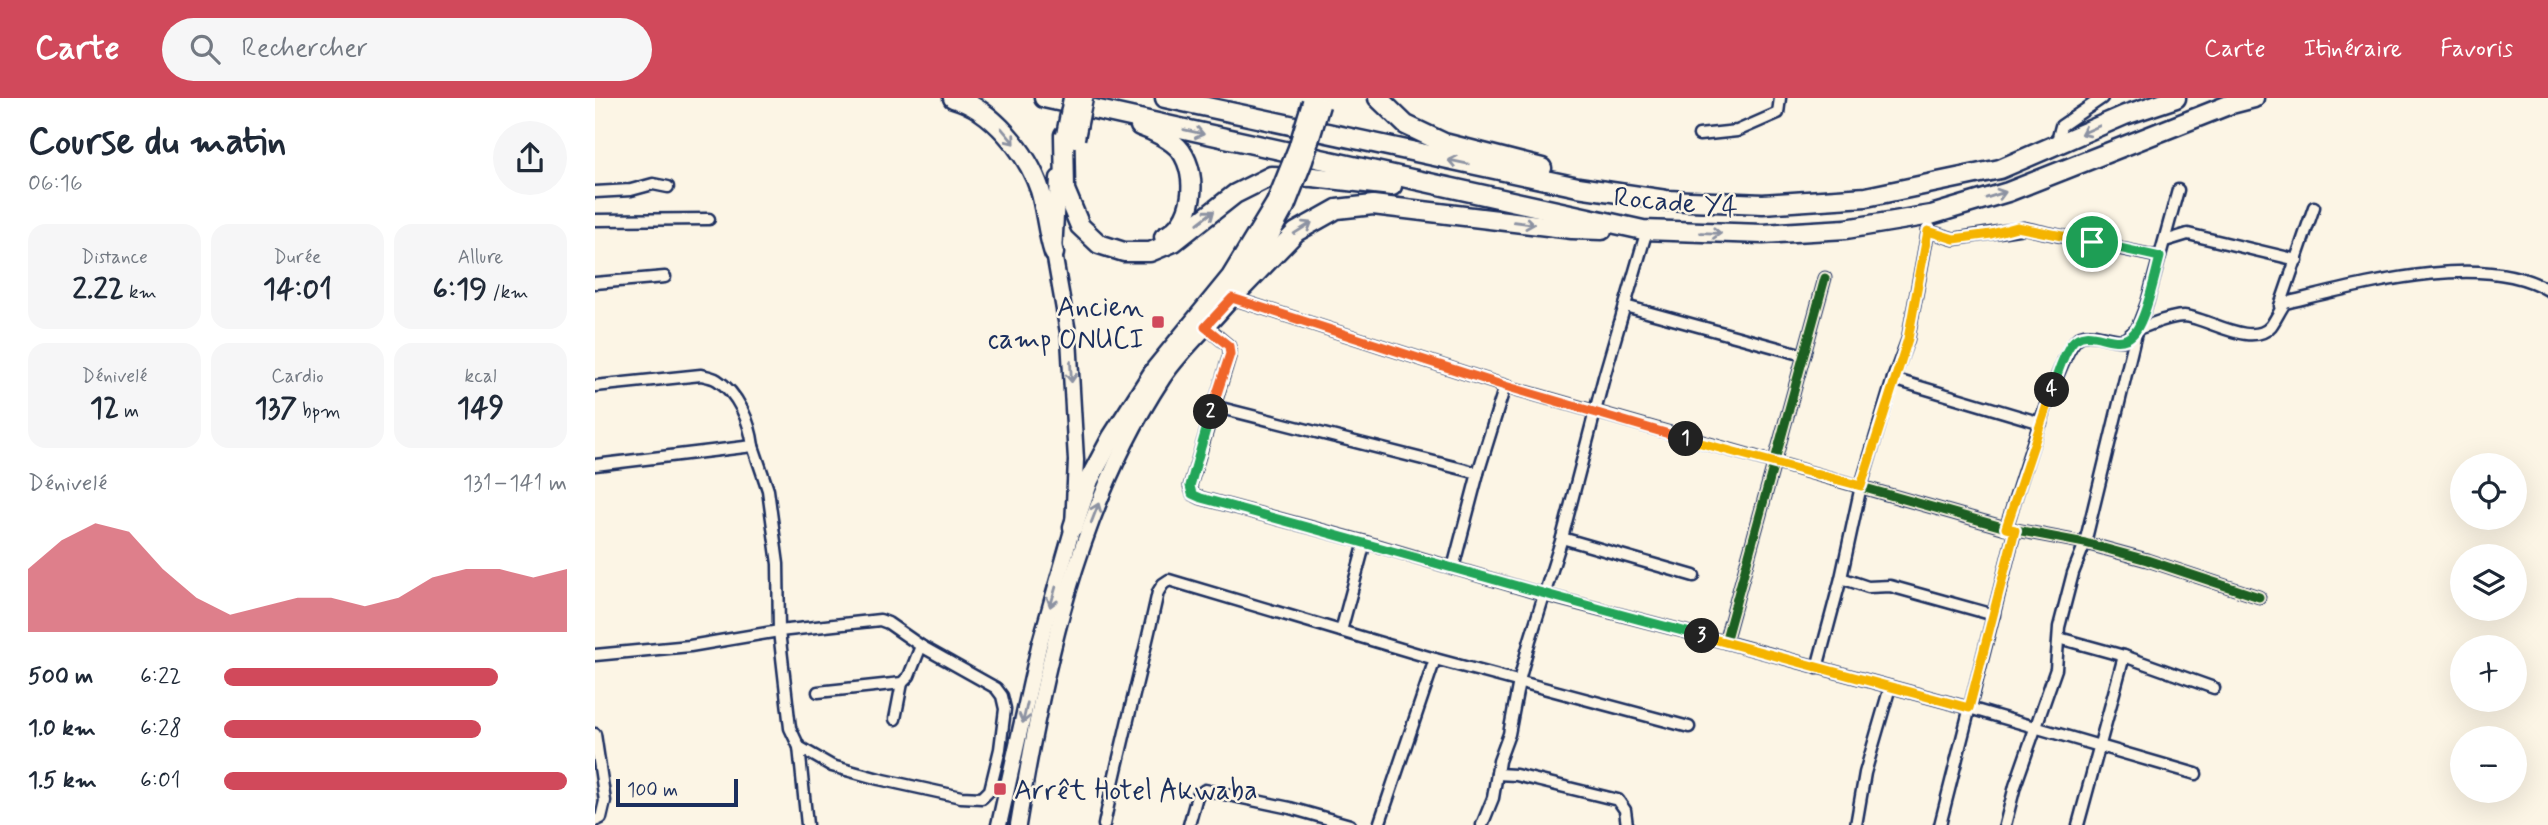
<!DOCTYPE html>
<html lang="fr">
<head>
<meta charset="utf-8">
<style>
  body { margin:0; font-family:Mynerve,sans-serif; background:#f6f6f7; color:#1f2937; height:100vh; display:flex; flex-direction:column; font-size:26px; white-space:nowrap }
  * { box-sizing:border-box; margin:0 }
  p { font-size:23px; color:#747a83 }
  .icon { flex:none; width:38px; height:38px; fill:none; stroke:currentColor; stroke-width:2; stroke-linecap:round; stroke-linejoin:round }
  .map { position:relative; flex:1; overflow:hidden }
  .panel { display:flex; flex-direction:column; background:#fff; width:595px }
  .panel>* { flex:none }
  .controls { position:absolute; left:1855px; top:355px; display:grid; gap:14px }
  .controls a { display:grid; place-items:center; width:77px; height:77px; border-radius:50%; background:#fff; box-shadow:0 7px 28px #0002; font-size:35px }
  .scale { position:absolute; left:21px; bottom:18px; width:122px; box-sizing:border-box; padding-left:7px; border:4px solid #1b2f5e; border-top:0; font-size:19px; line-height:24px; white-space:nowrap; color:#1b2f5e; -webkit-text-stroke:5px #fcf5e5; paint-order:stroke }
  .pin { position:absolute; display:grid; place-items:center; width:60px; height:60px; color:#fff; margin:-30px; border:4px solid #fff; border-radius:50%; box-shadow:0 2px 7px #0007 }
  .km { position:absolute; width:35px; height:35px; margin:-18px; border-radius:50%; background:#222; color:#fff; font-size:19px; line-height:35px; text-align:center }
  .round { display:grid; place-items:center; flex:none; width:74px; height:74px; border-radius:37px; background:#f6f6f7 }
  .head { display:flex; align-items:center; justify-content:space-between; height:119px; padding:0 28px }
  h1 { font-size:38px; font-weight:700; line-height:52px }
  .metrics { display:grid; grid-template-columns:repeat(3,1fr); gap:10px; height:119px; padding:7px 28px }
  .metrics div { display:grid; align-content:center; border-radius:18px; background:#f6f6f7; text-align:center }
  .metrics b { font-size:30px; font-weight:700 }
  .metrics small { font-size:19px; font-weight:400 }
  .metrics p { font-size:19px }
  .chart { height:196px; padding:14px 28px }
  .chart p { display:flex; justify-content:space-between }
  .chart svg { width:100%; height:126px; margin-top:7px; fill:#d1495b; opacity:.7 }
  ul { padding:0 28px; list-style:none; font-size:23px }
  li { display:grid; grid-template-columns:112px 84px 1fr; align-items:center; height:52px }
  li i { height:18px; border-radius:9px; background:#d1495b }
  header { display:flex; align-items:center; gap:42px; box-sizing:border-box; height:98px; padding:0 35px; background:#d1495b; color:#fff }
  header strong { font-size:33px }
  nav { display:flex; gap:38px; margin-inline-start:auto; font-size:24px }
  .search { width:490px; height:63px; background:#f6f6f7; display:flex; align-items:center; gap:18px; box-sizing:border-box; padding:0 24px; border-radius:38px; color:#747a83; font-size:26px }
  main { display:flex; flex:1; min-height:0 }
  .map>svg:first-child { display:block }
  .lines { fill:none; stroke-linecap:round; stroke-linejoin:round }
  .street-casing { stroke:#1b2f5e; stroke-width:15 }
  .primary-casing { stroke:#1b2f5e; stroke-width:19 }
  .highway-casing { stroke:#1b2f5e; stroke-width:23 }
  .street { stroke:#fcf5e5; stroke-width:10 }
  .primary { stroke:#fcf5e5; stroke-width:14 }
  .highway { stroke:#fcf5e5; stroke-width:18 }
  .primary-bridge-casing { stroke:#1b2f5e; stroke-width:19; stroke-linecap:butt }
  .highway-bridge-casing { stroke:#1b2f5e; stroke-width:23; stroke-linecap:butt }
  .primary-bridge { stroke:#fcf5e5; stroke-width:14 }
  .highway-bridge { stroke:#fcf5e5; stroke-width:18 }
  .cycleway-casing { stroke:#fcf5e5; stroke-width:13 }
  .cycleway { stroke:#1b5e20; stroke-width:9 }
  .oneway { stroke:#8c92a2 }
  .split-1-casing { stroke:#fff; stroke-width:14 }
  .split-2-casing { stroke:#fff; stroke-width:14 }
  .split-3-casing { stroke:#fff; stroke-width:14 }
  .split-4-casing { stroke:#fff; stroke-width:14 }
  .split-5-casing { stroke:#fff; stroke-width:14 }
  .split-1 { stroke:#f5b400; stroke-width:9 }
  .split-2 { stroke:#f0652b; stroke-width:9 }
  .split-3 { stroke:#22a559; stroke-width:9 }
  .split-4 { stroke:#f5b400; stroke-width:9 }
  .split-5 { stroke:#22a559; stroke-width:9 }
  .poi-dot { fill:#d1495b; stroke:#fcf5e5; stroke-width:2.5 }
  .labels { text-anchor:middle; stroke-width:5; stroke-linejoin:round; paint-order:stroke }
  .street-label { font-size:28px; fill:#1b2f5e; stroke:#fcf5e5 }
  .poi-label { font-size:28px; fill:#1b2f5e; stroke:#fcf5e5; text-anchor:end }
</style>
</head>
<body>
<header>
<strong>Carte</strong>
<div class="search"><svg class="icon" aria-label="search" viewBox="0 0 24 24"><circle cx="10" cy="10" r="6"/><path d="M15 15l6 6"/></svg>Rechercher</div>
<nav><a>Carte</a><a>Itinéraire</a><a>Favoris</a></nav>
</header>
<main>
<section class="panel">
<div class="head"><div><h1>Course du matin</h1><p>06:16</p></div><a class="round"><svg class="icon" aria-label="share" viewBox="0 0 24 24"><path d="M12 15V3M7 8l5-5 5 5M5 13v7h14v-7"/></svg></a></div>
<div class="metrics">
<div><p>Distance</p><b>2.22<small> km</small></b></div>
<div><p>Durée</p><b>14:01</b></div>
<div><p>Allure</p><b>6:19<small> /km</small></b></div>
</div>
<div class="metrics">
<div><p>Dénivelé</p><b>12<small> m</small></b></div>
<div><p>Cardio</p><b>137<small> bpm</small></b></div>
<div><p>kcal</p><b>149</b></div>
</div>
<div class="chart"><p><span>Dénivelé</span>131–141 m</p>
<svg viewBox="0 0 160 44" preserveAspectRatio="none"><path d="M0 44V22L10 12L20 6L30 9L40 22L50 32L60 38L70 35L80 32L90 32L100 35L110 32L120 25L130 22L140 22L150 25L160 22V44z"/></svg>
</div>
<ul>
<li><b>500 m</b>6:22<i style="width:80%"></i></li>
<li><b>1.0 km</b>6:28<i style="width:75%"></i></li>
<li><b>1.5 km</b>6:01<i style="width:100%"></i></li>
</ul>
</section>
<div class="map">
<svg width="1953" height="727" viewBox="0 0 1953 727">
  <rect width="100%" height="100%" fill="#fcf5e5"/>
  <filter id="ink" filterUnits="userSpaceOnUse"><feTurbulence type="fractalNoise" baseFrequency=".0143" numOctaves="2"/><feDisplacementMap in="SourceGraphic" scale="14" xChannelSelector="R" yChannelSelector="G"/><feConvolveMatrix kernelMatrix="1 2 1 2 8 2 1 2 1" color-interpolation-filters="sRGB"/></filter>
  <g filter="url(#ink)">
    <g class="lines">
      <!-- street casing -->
      <g class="street-casing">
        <g id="street">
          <path d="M1104 37 1142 33 1183 15 1185 0"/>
          <path d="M1461 47 1466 28 1507 0"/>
          <path d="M0 94 36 92 58 86 73 89"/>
          <path d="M0 122 114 121"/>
          <path d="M1333 133 1359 141 1429 130 1565 159"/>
          <path d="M1570 143 1593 136 1702 162"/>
          <path d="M0 185 70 179"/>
          <path d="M637 200 910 288 1411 430 1490 445 1552 462 1664 499"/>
          <path d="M1030 208 1209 257"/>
          <path d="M1685 208 1719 109"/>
          <path d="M610 228 634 248 635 256 595 388 598 396 606 400 770 444 950 497 1130 544 1230 180"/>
          <path d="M1298 281 1313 241 1334 128"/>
          <path d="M0 288 106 277C110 278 117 279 122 282 143 295 155 324 158 348"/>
          <path d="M618 308 883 375 858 470"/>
          <path d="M0 367 158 348 173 392 183 466 184 533 195 630 204 649 212 727"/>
          <path d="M883 375 910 288"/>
          <path d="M1411 430C1421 400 1465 247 1486 238 1498 233 1516 243 1529 242L1542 231 1552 205 1583 92"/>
          <path d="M967 440 1099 478"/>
          <path d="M1246 480 1273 489 1295 488 1399 517"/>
          <path d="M746 533 770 444"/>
          <path d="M1464 540 1529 558 1619 590"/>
          <path d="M1130 544 1374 610 1601 676"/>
          <path d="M0 557 95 548 184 533 285 522 293 525 326 548 401 590 407 598 410 611 405 651 395 692 387 700 366 699 284 681 237 668 204 649"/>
          <path d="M1222 570 1246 480 1266 388 1298 281 1446 325"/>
          <path d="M223 594 307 585 314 578 326 548"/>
          <path d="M300 621 307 585"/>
          <path d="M0 636 10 703 6 720 0 723"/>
          <path d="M902 676 921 677 1023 702 1030 712 1032 727"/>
          <path d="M509 727C525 649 546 572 563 494L568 486 574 482 840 561 1094 629"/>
          <path d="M594 727 602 698 610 692 695 710 755 727"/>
          <path d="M784 727 840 561"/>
          <path d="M887 727 898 700 904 663 914 636 924 583 935 542 967 440 1009 279 1052 132"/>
          <path d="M1261 727 1270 675 1295 589"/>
          <path d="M1345 727 1420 432"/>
          <path d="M1410 727 1420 688 1461 571 1464 529 1478 475 1490 445 1542 231C1556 227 1573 218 1589 218 1611 219 1657 251 1676 228 1681 221 1685 212 1690 205 1762 188 1886 152 1953 192"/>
          <path d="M1483 727 1529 558"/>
        </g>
      </g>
      <!-- primary casing -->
      <g class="primary-casing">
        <g id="primary">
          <path d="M404 727 444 548 478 429 481 362 474 240 459 155 463 80"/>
          <path d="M423 727C448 575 482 411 568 280 589 249 618 225 641 196 659 174 677 135 692 109"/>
        </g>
      </g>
      <!-- highway casing -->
      <g class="highway-casing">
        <g id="highway">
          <path d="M358 0C396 10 433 55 445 92 451 112 452 134 459 155"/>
          <path d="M449 0 1048 132 1168 136 1251 131 1336 117 1413 94 1636 6 1659 0"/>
          <path d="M570 0 983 89 1071 102 1168 106 1271 99 1405 71 1530 17 1581 0"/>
          <path d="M783 0 811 27 849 45 947 70"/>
          <path d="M545 28C557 32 578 42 586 53 604 79 599 125 569 139"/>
          <path d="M469 37 470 92 485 128 504 146 529 154H555L579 144 640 96 676 78 718 79 797 88"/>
          <path d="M642 195 701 134 742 111 778 107 977 131 1007 132"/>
          <path d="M478 429 494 382 517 339 560 272 636 179 681 105"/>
        </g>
      </g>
      <!-- street -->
      <use href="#street" class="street"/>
      <!-- primary -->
      <use href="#primary" class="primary"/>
      <!-- highway -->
      <use href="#highway" class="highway"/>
      <!-- primary-bridge casing -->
      <g class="primary-bridge-casing">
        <g id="primary-bridge">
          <path d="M469 37 476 0"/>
          <path d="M692 109 710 63 727 7"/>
        </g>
      </g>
      <!-- highway-bridge casing -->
      <g class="highway-bridge-casing">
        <g id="highway-bridge">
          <path d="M480 40 488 0"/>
          <path d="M681 105 703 50 717 4"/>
        </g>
      </g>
      <!-- primary-bridge -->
      <use href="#primary-bridge" class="primary-bridge"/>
      <!-- highway-bridge -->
      <use href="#highway-bridge" class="highway-bridge"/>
      <!-- cycleway casing -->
      <g class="cycleway-casing">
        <g id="cycleway">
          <path d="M637 200 910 288 1411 430 1490 445 1552 462 1664 499"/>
          <path d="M610 228 634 248 635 256 595 388 598 396 606 400 770 444 950 497 1130 544 1230 180"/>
        </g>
      </g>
      <!-- cycleway -->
      <use href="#cycleway" class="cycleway"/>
    </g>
    <!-- one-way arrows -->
    <defs><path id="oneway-shaft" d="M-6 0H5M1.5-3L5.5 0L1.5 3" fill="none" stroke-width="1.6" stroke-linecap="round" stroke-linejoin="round" transform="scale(1.75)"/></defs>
    <g class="oneway">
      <use href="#oneway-shaft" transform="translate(1495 32) rotate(156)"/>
      <use href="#oneway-shaft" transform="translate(599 34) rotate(13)"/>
      <use href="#oneway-shaft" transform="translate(413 38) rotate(50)"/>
      <use href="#oneway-shaft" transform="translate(863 64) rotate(-168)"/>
      <use href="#oneway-shaft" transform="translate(1401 97) rotate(-17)"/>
      <use href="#oneway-shaft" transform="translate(611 119) rotate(-38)"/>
      <use href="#oneway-shaft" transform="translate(929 125) rotate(7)"/>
      <use href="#oneway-shaft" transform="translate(708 130) rotate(-32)"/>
      <use href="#oneway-shaft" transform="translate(1116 135) rotate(2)"/>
      <use href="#oneway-shaft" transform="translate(476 274) rotate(87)"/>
      <use href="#oneway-shaft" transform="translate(500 415) rotate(-69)"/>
      <use href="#oneway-shaft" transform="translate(458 499) rotate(106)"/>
      <use href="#oneway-shaft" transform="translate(430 615) rotate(103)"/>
    </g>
  </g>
  <g class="lines" filter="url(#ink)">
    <!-- split-1 casing -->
    <g class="split-1-casing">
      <path id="split-1" d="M1091 341 1266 388 1313 241 1333 133 1359 141 1396 136 1422 129 1497 144"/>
    </g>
    <!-- split-2 casing -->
    <g class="split-2-casing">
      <path id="split-2" d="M616 314 635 256 634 248 610 229 637 200 910 288 1091 341"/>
    </g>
    <!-- split-3 casing -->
    <g class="split-3-casing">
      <path id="split-3" d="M616 314 595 388 597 396 606 400C774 445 939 495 1107 538"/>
    </g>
    <!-- split-4 casing -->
    <g class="split-4-casing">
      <path id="split-4" d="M1107 538 1374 610 1420 432 1411 430 1457 292"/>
    </g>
    <!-- split-5 casing -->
    <g class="split-5-casing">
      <path id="split-5" d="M1457 292C1462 277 1467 259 1476 246 1492 224 1520 254 1537 237 1550 226 1560 177 1565 159L1497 144"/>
    </g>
    <!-- split-1 -->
    <use href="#split-1" class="split-1"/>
    <!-- split-2 -->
    <use href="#split-2" class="split-2"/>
    <!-- split-3 -->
    <use href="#split-3" class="split-3"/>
    <!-- split-4 -->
    <use href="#split-4" class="split-4"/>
    <!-- split-5 -->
    <use href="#split-5" class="split-5"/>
  </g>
  <!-- markers -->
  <g class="poi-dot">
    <rect x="556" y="217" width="14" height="14" rx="3.5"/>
    <rect x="398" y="684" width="14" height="14" rx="3.5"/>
  </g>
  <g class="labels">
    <!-- street labels -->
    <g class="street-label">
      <text transform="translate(1081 103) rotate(5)" y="10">Rocade Y4</text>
    </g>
    <!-- poi labels -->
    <g class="poi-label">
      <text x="549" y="218">Ancien<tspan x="549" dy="32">camp ONUCI</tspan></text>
      <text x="419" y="701" text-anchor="start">Arrêt Hotel Akwaba</text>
    </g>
  </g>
</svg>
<div class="controls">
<a><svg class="icon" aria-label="locate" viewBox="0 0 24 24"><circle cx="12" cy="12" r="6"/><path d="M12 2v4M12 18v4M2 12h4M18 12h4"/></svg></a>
<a><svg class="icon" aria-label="layers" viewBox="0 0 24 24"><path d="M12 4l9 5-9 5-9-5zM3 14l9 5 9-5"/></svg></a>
<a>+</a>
<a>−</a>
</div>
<div class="scale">100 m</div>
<div class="pin" style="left:1497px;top:144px;background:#1e9e55"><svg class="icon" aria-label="arrive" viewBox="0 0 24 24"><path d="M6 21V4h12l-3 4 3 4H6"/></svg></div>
<b class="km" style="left:1091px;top:341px">1</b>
<b class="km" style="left:616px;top:314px">2</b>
<b class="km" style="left:1107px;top:538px">3</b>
<b class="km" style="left:1457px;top:292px">4</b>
</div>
</main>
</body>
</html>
